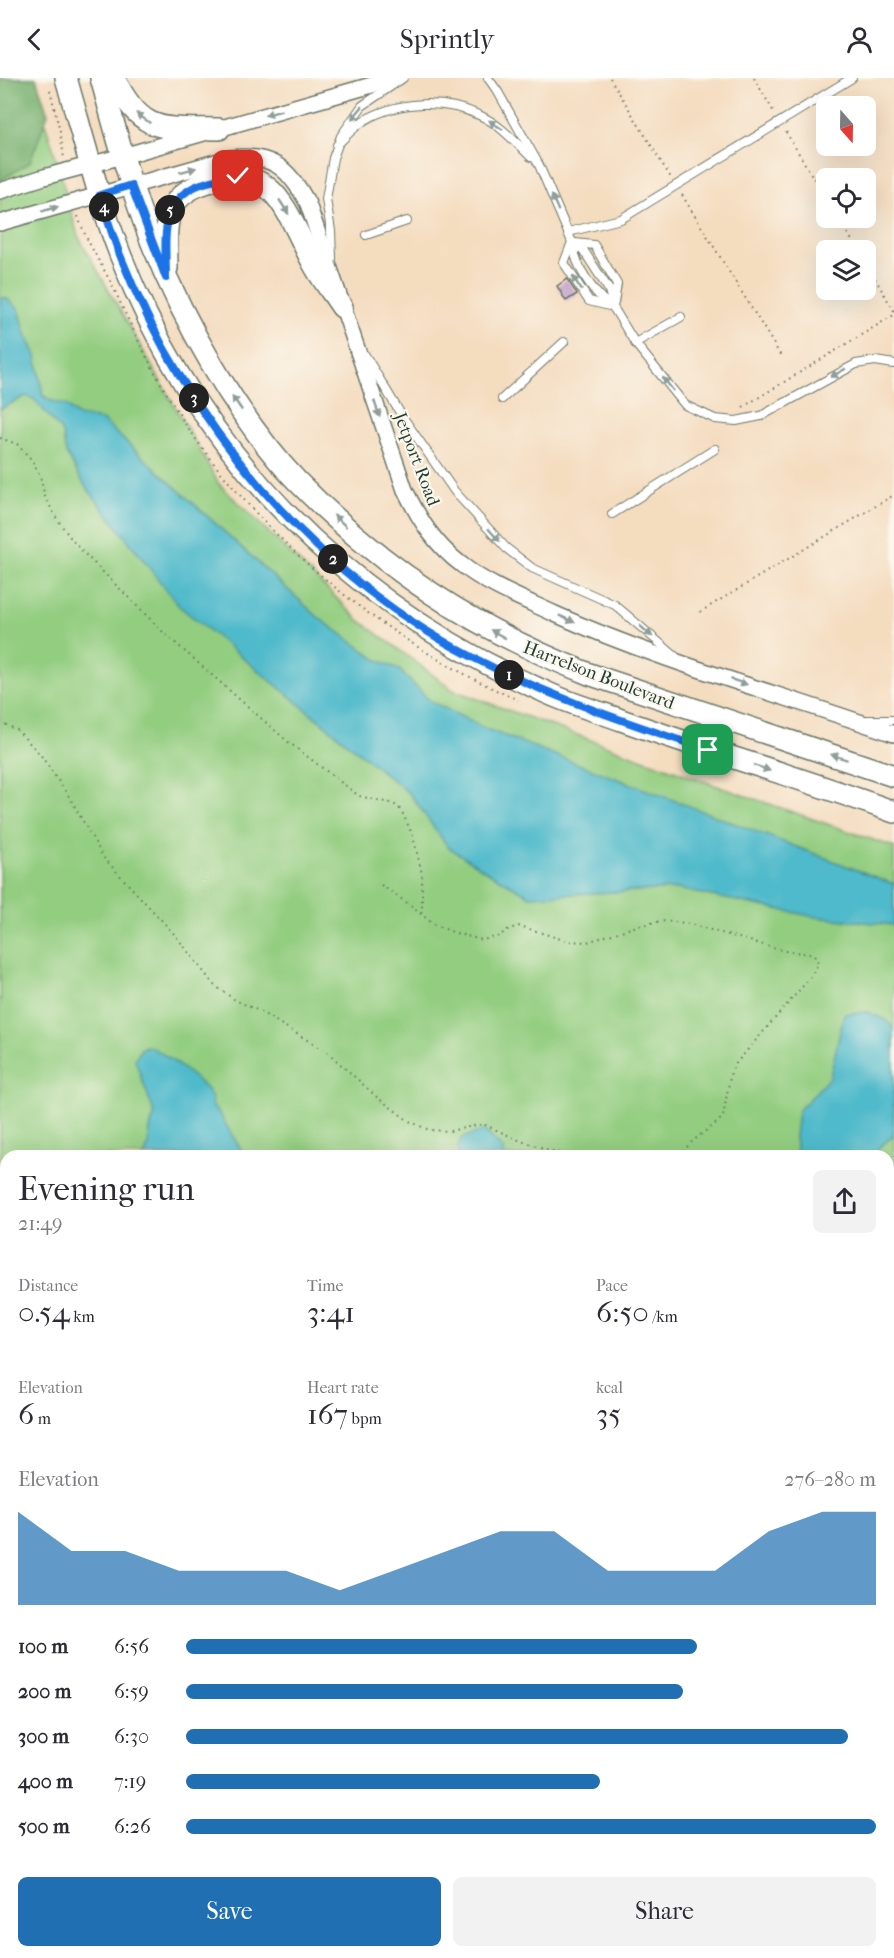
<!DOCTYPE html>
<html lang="en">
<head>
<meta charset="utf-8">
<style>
  body { margin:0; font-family:"IM FELL French Canon",serif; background:#f2f2f3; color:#2b2b33; height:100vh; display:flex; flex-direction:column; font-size:22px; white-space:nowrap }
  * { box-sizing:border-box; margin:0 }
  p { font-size:20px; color:#7c7c81 }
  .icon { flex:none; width:33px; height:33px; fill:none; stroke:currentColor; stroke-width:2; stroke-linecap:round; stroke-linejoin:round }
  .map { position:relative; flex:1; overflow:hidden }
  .side { position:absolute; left:0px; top:1072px; width:894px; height:808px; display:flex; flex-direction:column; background:#fff; border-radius:18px 18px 0 0; box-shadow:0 6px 24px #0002 }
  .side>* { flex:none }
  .needle { width:39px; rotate:160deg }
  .tools { position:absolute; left:816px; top:18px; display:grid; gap:12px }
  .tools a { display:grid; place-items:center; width:60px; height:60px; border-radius:9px; background:#fff; box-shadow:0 6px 24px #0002; font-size:30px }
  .pin { position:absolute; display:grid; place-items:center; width:51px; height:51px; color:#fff; margin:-26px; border-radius:12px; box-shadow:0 3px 9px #0006 }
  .km { position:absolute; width:30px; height:30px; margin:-15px; border-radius:50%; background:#222; color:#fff; font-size:16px; line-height:30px; text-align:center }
  .round { display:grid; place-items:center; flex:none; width:63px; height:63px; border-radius:9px; background:#f2f2f3 }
  .headline { display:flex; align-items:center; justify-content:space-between; height:102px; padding:0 18px }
  h1 { font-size:33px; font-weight:600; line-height:45px }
  .metrics { display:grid; grid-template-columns:repeat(3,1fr); gap:9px; height:102px; padding:6px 18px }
  .metrics div { display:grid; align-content:center }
  .metrics b { font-size:30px; font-weight:600 }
  .metrics small { font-size:16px; font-weight:400 }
  .metrics p { font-size:16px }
  .chart { height:168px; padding:12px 18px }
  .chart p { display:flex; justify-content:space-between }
  .chart svg { width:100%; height:108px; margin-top:6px; fill:#1f6fb2; opacity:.7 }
  .action { display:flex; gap:12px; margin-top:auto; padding:12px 18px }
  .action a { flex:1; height:69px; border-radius:9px; background:#1f6fb2; color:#fff; font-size:24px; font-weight:600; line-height:69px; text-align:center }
  .action a+a { background:#f2f2f3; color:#2b2b33 }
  ul { padding:0 18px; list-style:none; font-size:20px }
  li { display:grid; grid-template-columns:96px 72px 1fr; align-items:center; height:45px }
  li i { height:15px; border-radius:8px; background:#1f6fb2 }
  header { display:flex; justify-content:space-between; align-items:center; height:78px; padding:0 18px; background:#fff; font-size:27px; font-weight:600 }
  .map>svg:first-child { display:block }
  .green { fill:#93cd80; stroke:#59855a; stroke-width:1.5 }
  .forest { fill:#76b06e; stroke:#4a7651; stroke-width:1.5 }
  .water { fill:#4fbacb; stroke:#377c80; stroke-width:1.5 }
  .building { fill:#c2a1cd }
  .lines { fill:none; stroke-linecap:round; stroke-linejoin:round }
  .lane-casing { stroke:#6a7565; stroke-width:10 }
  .street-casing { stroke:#6a7565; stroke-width:18 }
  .secondary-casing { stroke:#6a7565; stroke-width:24 }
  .path { stroke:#6a7565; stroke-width:2; stroke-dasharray:1.5 4.5; stroke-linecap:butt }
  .lane { stroke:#fff; stroke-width:8 }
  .street { stroke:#fff; stroke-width:15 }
  .secondary { stroke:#fff; stroke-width:21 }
  .oneway { fill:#8f9e9a }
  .route-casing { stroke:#fff; stroke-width:12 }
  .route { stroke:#1a73e8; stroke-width:8 }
  .labels { text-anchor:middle; stroke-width:4.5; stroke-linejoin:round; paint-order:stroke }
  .street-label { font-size:18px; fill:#1f3d34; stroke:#fbf7ec }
</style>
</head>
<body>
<header><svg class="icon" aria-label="back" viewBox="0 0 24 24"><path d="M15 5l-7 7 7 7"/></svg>Sprintly<svg class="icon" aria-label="person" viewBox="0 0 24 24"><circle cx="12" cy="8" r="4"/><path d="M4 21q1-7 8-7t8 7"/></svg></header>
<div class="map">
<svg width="894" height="1880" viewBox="0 0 894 1880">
  <rect width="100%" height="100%" fill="#fbf7ec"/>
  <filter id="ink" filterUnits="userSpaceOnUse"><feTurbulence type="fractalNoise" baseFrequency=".0167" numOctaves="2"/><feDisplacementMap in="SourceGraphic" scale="12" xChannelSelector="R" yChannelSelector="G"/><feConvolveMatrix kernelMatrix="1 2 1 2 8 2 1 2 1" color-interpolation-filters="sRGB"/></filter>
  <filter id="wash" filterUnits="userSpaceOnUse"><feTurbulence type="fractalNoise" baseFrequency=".008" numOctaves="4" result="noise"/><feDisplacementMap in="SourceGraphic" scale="24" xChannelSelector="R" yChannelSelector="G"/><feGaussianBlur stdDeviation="1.35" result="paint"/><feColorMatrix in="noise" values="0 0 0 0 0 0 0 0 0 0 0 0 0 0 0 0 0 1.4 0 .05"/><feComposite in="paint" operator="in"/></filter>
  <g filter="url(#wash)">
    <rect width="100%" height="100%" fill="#f4dcbf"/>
    <!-- green -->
    <path class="green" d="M0 0H31L54 73 78 158 219 406 358 541 453 612 723 710 894 769V1832L888 1835V1078H6V1875H805L794 1880H0Z"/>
    <!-- forest -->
    <path class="forest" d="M0 0H36L48 36 30 84 0 103Z"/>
    <!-- water -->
    <g class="water">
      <path d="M0 220H6L19 231 26 256 36 277 43 318 52 323 66 327 78 338 102 342 319 540 376 581 398 591 430 623 484 650 894 806V847L816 839 677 811 530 818 486 793 448 769 410 716 179 528 84 406 66 375 62 354 34 321 26 318 0 331Z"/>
      <path d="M867 934 886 942 894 951V1057L869 1078H797L795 1059 798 1033 830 999 844 936Z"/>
      <path d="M146 968C157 969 207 1007 211 1018 213 1021 211 1024 212 1027 214 1031 219 1034 221 1038 228 1051 237 1065 245 1078H144C152 1065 146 1051 155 1037L135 982 141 971Z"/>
      <path d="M484 1052 503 1071 504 1078H460L457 1070 462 1060Z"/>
      <path d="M6 1153V1231H0V1155Z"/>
    </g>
    <g id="blocks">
      <!-- building -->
      <path class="building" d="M567 201 577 216 566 223 557 208Z"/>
    </g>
  </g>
  <g filter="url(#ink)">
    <use href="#blocks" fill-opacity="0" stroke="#6a7565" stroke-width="1.5"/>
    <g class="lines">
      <!-- lane casing -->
      <g class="lane-casing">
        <g id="lane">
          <path d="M488 0 498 14 539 87 572 164 584 173 609 212 613 229 635 265 685 327 715 341 736 343 761 338 856 286 875 283 894 286"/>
          <path d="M337 67C346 58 355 48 365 42 400 22 445 21 481 38 501 47 516 65 531 79"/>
          <path d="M568 154 621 141 852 0"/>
          <path d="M366 157 407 143"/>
          <path d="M572 164 564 185 589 223 613 229"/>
          <path d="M575 165 594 167 617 206 614 225"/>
          <path d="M573 167C576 189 592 213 609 227"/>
          <path d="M332 180 331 153 326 121 333 80 341 58 362 28 403 0"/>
          <path d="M635 265 681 239"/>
          <path d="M365 277 402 338 455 414 506 470 532 490 615 527 676 579"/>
          <path d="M502 321 564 264"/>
          <path d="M612 436 715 371"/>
          <path d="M868 642H894"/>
        </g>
      </g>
      <!-- street casing -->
      <g class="street-casing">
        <g id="street">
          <path d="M0 113 44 99 123 78 372 7 389 0"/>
          <path d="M0 145 230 80C272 75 289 90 308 126L405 412C419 441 435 467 462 487 489 508 523 521 555 536 664 585 781 616 894 656"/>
        </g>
      </g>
      <!-- secondary casing -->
      <g class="secondary-casing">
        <g id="secondary">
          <path d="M66 0C83 59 98 119 120 176 197 375 347 525 541 612 567 625 597 633 624 643 714 675 805 701 894 734"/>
          <path d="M101 0C116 54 130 108 150 160 181 239 238 342 297 403 383 491 474 551 589 596L894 698"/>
          <path d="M114 0C142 57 162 50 219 51"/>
          <path d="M167 190C167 153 160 121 202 106 274 80 285 132 312 183 320 199 332 214 342 229"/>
        </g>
      </g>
      <!-- path -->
      <g class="path">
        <path d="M610 0 671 100"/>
        <path d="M754 0 775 36"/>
        <path d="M50 12 60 54 64 80"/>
        <path d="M786 54 826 121"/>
        <path d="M682 117 781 278"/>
        <path d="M78 138C86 164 102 186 114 211 134 255 155 298 181 339 260 461 385 564 518 622"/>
        <path d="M838 140 858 172"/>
        <path d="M866 185 894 233"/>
        <path d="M743 329 894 237"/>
        <path d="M0 360 17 366 32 382 40 398 45 419 57 441 75 466 163 554 287 663 359 718 394 726 401 732 413 758 422 796V836"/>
        <path d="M700 534 894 417"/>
        <path d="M0 644 17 652 40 676 70 720 103 779 175 857 214 907 235 922 259 933 327 974 378 1020 409 1043 429 1052 450 1053 483 1046 521 1063 569 1078"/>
        <path d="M381 807 413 829 433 846 455 855 482 862 499 858 509 851 520 848 567 863 587 864 637 848 661 843 686 845 785 873 811 876 817 880 818 886 810 900 737 984 731 993 723 1039C710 1052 689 1061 681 1078"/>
        <path d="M888 1102 894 1078"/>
        <path d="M0 1252 6 1251"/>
        <path d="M888 1562 894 1573"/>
        <path d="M888 1593 894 1588"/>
        <path d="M888 1729 894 1725"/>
        <path d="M351 1880 358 1875"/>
        <path d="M825 1880 838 1875"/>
      </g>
      <!-- lane -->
      <use href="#lane" class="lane"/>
      <!-- street -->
      <use href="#street" class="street"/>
      <!-- secondary -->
      <use href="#secondary" class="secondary"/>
    </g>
    <!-- one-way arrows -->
    <defs><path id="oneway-solid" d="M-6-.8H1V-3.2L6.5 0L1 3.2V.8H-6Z" transform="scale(1.5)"/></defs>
    <g class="oneway">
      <use href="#oneway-solid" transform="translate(273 35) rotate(164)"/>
      <use href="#oneway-solid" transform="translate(357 35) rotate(130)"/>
      <use href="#oneway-solid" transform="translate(143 40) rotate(-144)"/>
      <use href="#oneway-solid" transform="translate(496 47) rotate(-146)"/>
      <use href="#oneway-solid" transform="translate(188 92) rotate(-15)"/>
      <use href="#oneway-solid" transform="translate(555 125) rotate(-113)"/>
      <use href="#oneway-solid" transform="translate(284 129) rotate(57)"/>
      <use href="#oneway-solid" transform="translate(50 131) rotate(-16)"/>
      <use href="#oneway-solid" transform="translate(577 205) rotate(-123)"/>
      <use href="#oneway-solid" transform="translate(838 295) rotate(151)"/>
      <use href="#oneway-solid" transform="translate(668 306) rotate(-129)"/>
      <use href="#oneway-solid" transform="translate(237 325) rotate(-124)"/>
      <use href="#oneway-solid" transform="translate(377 331) rotate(71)"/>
      <use href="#oneway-solid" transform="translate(340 443) rotate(-137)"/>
      <use href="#oneway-solid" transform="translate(494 457) rotate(48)"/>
      <use href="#oneway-solid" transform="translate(567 541) rotate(24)"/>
      <use href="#oneway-solid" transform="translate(646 553) rotate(41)"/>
      <use href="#oneway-solid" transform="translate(498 556) rotate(-151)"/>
      <use href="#oneway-solid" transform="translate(739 604) rotate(18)"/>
      <use href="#oneway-solid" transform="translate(839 679) rotate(-162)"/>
      <use href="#oneway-solid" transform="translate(762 690) rotate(19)"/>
    </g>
  </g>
  <g class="lines" filter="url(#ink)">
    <!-- route casing -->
    <g class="route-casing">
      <path id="route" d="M238 98C225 99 214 102 201 106 158 122 166 161 166 200L131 107 100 117C106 137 112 157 120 177 187 345 313 498 476 581 550 619 629 645 708 672"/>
    </g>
    <!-- route -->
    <use href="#route" class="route"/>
  </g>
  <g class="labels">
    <!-- street labels -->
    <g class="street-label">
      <text transform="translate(417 381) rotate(69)" y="6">Jetport Road</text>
      <text transform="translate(599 597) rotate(21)" y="6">Harrelson Boulevard</text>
    </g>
  </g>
</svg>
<div class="tools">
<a><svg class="needle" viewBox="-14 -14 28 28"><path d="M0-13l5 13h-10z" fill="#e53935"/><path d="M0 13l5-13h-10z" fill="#7c7c81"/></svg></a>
<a><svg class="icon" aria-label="locate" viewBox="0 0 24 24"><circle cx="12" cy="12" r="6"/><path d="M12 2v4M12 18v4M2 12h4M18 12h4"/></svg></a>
<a><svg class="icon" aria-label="layers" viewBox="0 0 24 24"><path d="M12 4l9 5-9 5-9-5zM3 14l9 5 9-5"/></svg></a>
</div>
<div class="pin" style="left:708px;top:672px;background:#1e9e55"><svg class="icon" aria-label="arrive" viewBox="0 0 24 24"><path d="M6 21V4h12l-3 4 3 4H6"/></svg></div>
<div class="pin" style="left:238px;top:98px;background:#d93025"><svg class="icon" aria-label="check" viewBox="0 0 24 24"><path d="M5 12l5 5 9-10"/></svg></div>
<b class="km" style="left:509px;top:597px">1</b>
<b class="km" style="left:333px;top:481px">2</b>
<b class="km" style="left:194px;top:320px">3</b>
<b class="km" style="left:104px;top:129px">4</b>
<b class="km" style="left:170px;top:132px">5</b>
<section class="side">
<div class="headline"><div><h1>Evening run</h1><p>21:49</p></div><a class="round"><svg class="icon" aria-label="share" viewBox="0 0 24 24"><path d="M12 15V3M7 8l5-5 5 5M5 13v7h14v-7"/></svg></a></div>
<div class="metrics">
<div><p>Distance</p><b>0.54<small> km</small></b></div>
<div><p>Time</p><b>3:41</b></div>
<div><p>Pace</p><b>6:50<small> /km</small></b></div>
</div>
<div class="metrics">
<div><p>Elevation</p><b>6<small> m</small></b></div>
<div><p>Heart rate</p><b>167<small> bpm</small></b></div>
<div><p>kcal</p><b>35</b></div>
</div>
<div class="chart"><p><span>Elevation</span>276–280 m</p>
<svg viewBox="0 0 160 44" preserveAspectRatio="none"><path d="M0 44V6L10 22L20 22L30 30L40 30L50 30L60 38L70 30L80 22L90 14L100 14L110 30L120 30L130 30L140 14L150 6L160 6V44z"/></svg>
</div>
<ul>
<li><b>100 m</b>6:56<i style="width:74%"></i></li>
<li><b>200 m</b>6:59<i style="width:72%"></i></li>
<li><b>300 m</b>6:30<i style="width:96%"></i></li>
<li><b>400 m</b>7:19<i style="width:60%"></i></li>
<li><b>500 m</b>6:26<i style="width:100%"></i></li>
</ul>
<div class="action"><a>Save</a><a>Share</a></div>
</section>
</div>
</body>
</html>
